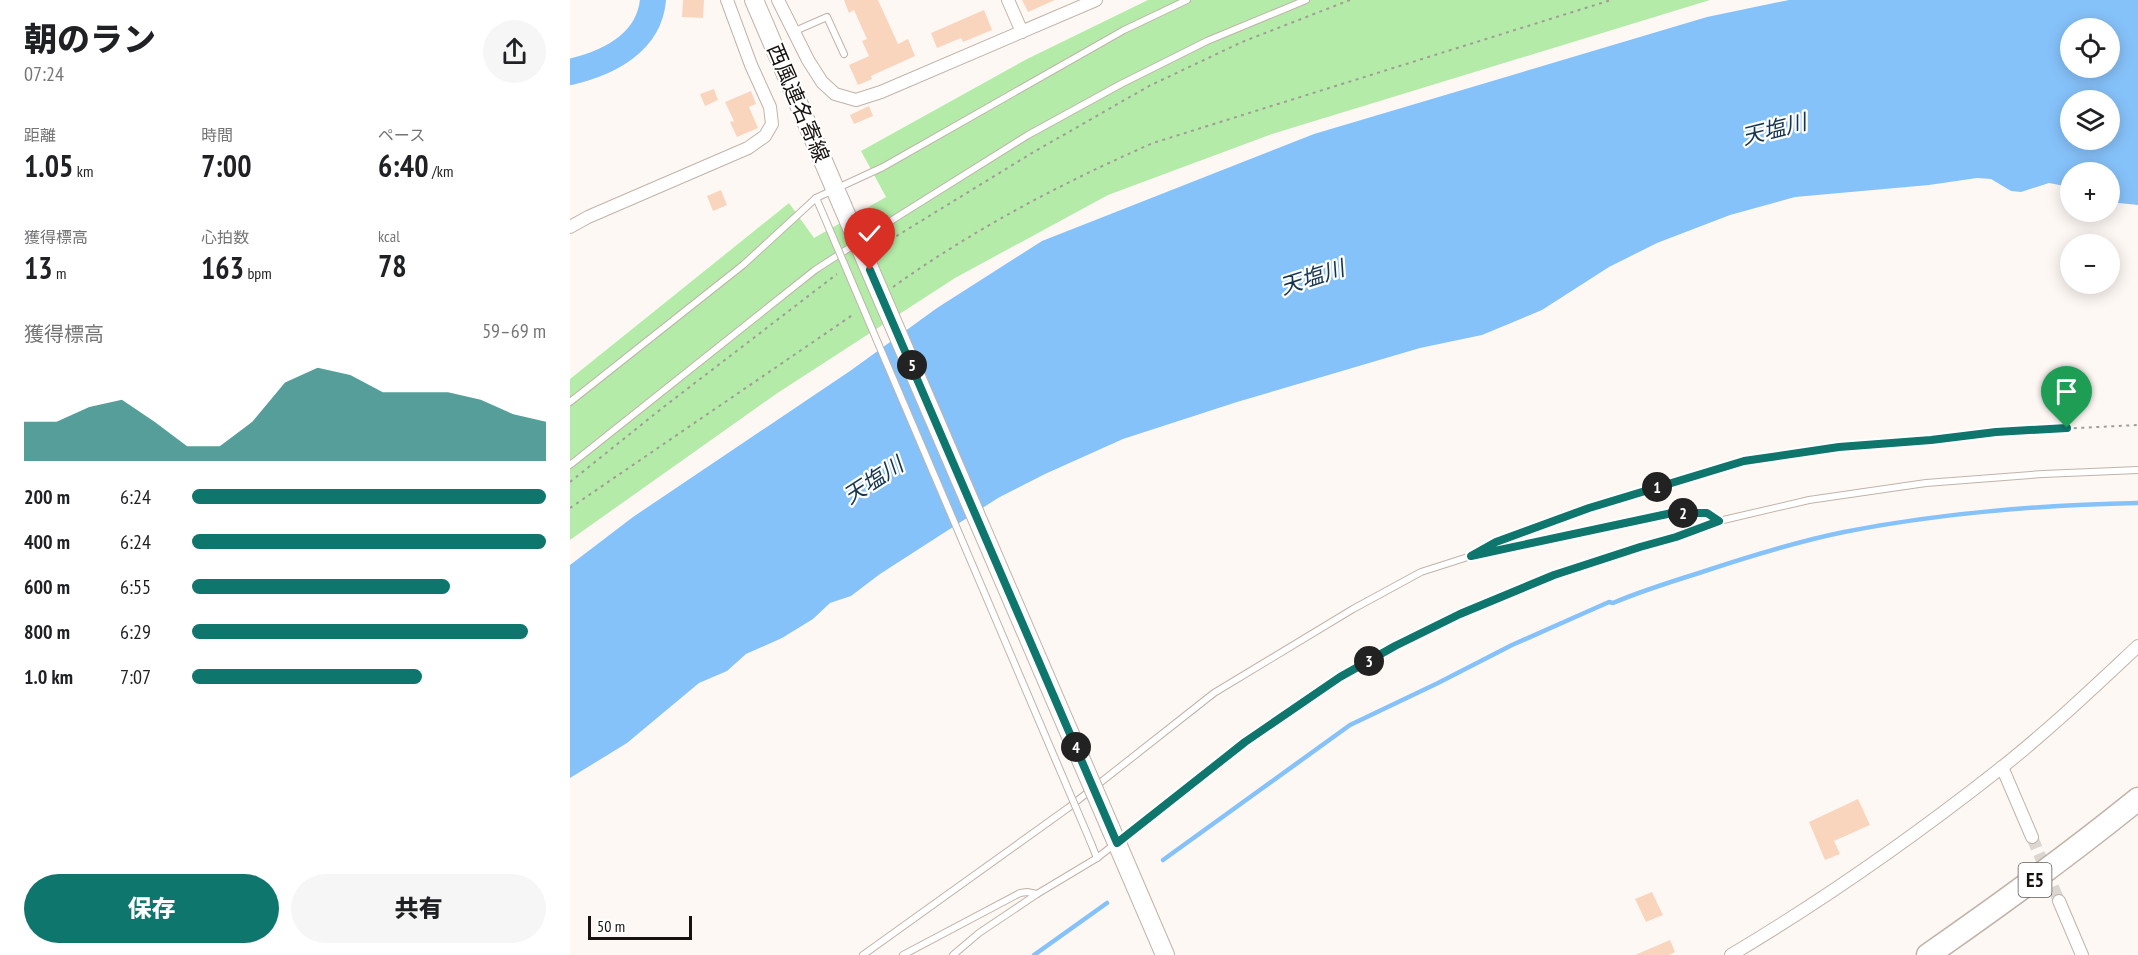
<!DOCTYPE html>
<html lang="ja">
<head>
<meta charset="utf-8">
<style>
  body { margin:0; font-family:"PT Sans Narrow","Noto Sans JP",sans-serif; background:#f6f6f6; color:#202124; height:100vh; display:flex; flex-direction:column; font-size:22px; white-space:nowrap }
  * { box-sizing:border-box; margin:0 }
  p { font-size:20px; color:#757577 }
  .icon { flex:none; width:33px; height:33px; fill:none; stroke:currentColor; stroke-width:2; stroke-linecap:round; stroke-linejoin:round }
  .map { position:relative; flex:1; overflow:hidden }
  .details { display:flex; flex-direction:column; background:#fff; width:570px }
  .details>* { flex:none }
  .buttons { position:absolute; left:1490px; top:18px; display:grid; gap:12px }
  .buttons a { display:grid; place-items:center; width:60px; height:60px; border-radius:50%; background:#fff; box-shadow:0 3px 15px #0003; font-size:30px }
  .scale { position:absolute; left:18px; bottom:15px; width:104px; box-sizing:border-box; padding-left:6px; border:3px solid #17120f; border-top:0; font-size:16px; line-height:21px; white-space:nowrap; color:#17120f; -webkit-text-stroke:4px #fff; paint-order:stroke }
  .pin { position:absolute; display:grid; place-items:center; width:51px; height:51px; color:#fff; margin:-62px -26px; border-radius:50% 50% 50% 0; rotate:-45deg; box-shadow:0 0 6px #0007 }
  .pin .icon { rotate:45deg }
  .km { position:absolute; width:30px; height:30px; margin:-15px; border-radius:50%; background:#222; color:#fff; font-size:16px; line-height:30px; text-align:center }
  .round { display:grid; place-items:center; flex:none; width:63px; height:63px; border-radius:32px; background:#f6f6f6 }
  .summary { display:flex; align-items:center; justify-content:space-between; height:102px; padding:0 24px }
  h1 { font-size:33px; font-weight:800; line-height:45px }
  .metrics { display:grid; grid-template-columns:repeat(3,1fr); gap:9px; height:102px; padding:6px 24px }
  .metrics div { display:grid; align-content:center }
  .metrics b { font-size:30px; font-weight:800 }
  .metrics small { font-size:16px; font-weight:400 }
  .metrics p { font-size:16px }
  .chart { height:168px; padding:12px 24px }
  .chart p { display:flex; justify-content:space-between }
  .chart svg { width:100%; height:108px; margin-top:6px; fill:#0f766e; opacity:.7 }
  .cta { display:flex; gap:12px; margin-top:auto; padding:12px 24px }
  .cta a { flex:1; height:69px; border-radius:36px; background:#0f766e; color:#fff; font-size:24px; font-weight:800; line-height:69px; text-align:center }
  .cta a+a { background:#f6f6f6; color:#202124 }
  ul { padding:0 24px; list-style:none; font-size:20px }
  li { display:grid; grid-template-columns:96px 72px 1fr; align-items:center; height:45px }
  li i { height:15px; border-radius:8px; background:#0f766e }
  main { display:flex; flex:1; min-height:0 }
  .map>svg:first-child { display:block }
  .green { fill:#b4eba8 }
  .water { fill:#86c2fa; fill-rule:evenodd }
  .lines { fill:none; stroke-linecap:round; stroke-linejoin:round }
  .stream { stroke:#86c2fa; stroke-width:4.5 }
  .river { stroke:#86c2fa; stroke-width:26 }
  .building { fill:#f9d5be }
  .minor-tunnel { stroke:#dbd6d2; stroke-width:12; stroke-dasharray:12 6; stroke-linecap:butt }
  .service-casing { stroke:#c1b3aa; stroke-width:8 }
  .minor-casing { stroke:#c1b3aa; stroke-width:14 }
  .secondary-casing { stroke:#c1b3aa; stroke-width:20 }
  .motorway-casing { stroke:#c1b3aa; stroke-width:25 }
  .path { stroke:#a29c99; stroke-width:2; stroke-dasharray:3 4.5; stroke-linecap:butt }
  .service { stroke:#fff; stroke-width:6 }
  .minor { stroke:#fff; stroke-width:12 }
  .secondary { stroke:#fff; stroke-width:18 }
  .motorway { stroke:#fff; stroke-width:22 }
  .service-bridge-casing { stroke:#c1b3aa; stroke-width:8; stroke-linecap:butt }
  .secondary-bridge-casing { stroke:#c1b3aa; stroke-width:20; stroke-linecap:butt }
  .service-bridge { stroke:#fff; stroke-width:6 }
  .secondary-bridge { stroke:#fff; stroke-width:18 }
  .route-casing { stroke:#fff; stroke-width:12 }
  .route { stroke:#0f766e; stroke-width:8 }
  .labels { text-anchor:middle; stroke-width:4.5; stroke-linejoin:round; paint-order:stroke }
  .shield { fill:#fff; stroke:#5d5957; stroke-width:1.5 }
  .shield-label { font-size:20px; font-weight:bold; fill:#17120f }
  .street-label { font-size:21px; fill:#17120f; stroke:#fff }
  .water-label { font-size:22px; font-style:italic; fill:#153551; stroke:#fff }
</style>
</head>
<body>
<main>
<section class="details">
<div class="summary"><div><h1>朝のラン</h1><p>07:24</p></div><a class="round"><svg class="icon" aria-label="share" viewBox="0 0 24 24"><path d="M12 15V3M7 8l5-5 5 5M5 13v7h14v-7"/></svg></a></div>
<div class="metrics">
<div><p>距離</p><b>1.05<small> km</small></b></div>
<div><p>時間</p><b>7:00</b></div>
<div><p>ペース</p><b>6:40<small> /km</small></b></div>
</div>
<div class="metrics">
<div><p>獲得標高</p><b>13<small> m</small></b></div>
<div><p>心拍数</p><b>163<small> bpm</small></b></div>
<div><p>kcal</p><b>78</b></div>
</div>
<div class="chart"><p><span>獲得標高</span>59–69 m</p>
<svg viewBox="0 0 160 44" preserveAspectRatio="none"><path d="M0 44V28L10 28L20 22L30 19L40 28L50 38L60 38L70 28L80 12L90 6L100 9L110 16L120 16L130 16L140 19L150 25L160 28V44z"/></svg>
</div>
<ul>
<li><b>200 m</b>6:24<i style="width:100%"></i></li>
<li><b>400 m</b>6:24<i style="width:100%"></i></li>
<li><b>600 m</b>6:55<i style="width:73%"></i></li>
<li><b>800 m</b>6:29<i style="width:95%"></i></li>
<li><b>1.0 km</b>7:07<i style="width:65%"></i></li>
</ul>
<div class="cta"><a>保存</a><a>共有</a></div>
</section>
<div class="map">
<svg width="1568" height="955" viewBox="0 0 1568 955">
  <rect width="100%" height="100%" fill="#fef8f5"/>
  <!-- green -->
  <path class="green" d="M578 0H1140L702 134 538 195 385 278 206 394 0 540V379L219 203 244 238 316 197 291 151 457 59Z"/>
  <!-- water -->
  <path class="water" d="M1219 0H1568V205L1539 202V172H1500V187L1479 183 1451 192 1441 191 1421 179 1407 178 1359 185 1225 197 1160 215 1087 243 1039 267 972 310 912 335 850 348 667 402 553 439 475 474 428 498 310 574 281 596 260 603 243 619 212 638 176 654 157 671 129 683 57 743 0 778V565L63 517 280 371 367 308 472 241 744 134 1137 17ZM1500 28H1539V68H1500ZM1500 100H1539V140H1500Z"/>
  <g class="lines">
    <!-- stream -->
    <g class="stream">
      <path d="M593 860 780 725 868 683 942 645 1039 602 1043 603C1071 591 1100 582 1129 573 1177 557 1225 542 1274 532 1371 513 1469 505 1568 503"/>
      <path d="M464 955 537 903"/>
    </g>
    <!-- river -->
    <path class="river" d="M0 72C38 63 79 43 83 0"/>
  </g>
  <!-- building -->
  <g class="building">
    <path d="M113 0H134L133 18 112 17Z"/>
    <path d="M274 0H308L328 44 338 39 345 56 301 76 302 79 288 85 279 65 299 56 292 41 297 39 284 10 279 13Z"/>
    <path d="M452 0H485L458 12Z"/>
    <path d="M414 10 422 30 393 42 391 38 367 48 361 33Z"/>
    <path d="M144 89 148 100 135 106 130 94Z"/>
    <path d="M181 91 186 104 179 107 188 128 167 137 160 122 164 121 155 102Z"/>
    <path d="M299 106 303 116 284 124 280 115Z"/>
    <path d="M151 190 157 205 143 211 137 196Z"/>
    <path d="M1288 799 1300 825 1264 841 1270 854 1255 860 1239 822Z"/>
    <path d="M1082 892 1093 915 1076 922 1065 899Z"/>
    <path d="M1100 940 1105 952 1099 955H1065Z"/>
  </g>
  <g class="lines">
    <!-- minor-tunnel -->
    <path class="minor-tunnel" d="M1462 837 1489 901"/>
    <!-- service casing -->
    <g class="service-casing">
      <g id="service">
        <path d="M225 31 257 17 274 54"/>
        <path d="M246 198 253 214"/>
        <path d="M0 402 173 265 246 198 313 167 554 30 617 0"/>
        <path d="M0 465 245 270 327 217 458 135 551 84 637 41 736 0"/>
        <path d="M909 551 926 542 1019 508 1174 461"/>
        <path d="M521 843 527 858"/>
        <path d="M293 955 498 808 644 693 783 609 851 572 901 556 1102 513H1137L1149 521"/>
        <path d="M333 955 450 893 457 892 467 894"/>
        <path d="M383 955 409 933 467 894 527 858 675 742 770 677 825 646 890 614 984 575 1070 547 1106 537 1149 521 1239 500 1356 483 1473 474 1568 470"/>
      </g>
    </g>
    <!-- minor casing -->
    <g class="minor-casing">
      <g id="minor">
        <path d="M208 0 238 60 252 82 265 94 286 100 311 92 526 0"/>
        <path d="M438 0 452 32"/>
        <path d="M0 227 18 217 178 148 195 136 202 124 200 107 181 65 157 0"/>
        <path d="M1432 767 1462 837"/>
        <path d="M1489 901 1512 955"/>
        <path d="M1161 955C1255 899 1346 835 1431 768 1479 730 1523 688 1568 646"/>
      </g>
    </g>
    <!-- secondary casing -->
    <g class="secondary-casing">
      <g id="secondary">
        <path d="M184 0 272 205"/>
        <path d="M540 827 595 955"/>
      </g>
    </g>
    <!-- motorway casing -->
    <g class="motorway-casing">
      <path id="motorway" d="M1358 955C1430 905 1500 854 1568 799"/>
    </g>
    <!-- path -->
    <g class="path">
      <path d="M307 248 462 153 579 86 672 42 780 0"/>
      <path d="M323 287C404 229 492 183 583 143L1041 0"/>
      <path d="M1183 459 1269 447 1361 440 1426 432 1568 425"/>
      <path d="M0 482 91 409 267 274"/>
      <path d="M0 508 284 314"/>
    </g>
    <!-- service -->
    <use href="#service" class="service"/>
    <!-- minor -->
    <use href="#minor" class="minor"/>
    <!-- secondary -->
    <use href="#secondary" class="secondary"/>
    <!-- motorway -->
    <use href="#motorway" class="motorway"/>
    <!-- service-bridge casing -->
    <g class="service-bridge-casing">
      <path id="service-bridge" d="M253 214 521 843"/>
    </g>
    <!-- secondary-bridge casing -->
    <g class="secondary-bridge-casing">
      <path id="secondary-bridge" d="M272 205 540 827"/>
    </g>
    <!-- service-bridge -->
    <use href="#service-bridge" class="service-bridge"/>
    <!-- secondary-bridge -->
    <use href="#secondary-bridge" class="secondary-bridge"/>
  </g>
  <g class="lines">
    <!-- route casing -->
    <g class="route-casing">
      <path id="route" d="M300 270 547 843 675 742 770 677 825 646 890 614 984 575 1070 547 1106 537 1149 521 1137 513H1102L901 556 926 542 1019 508 1174 461 1269 447 1361 440 1426 432 1497 428"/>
    </g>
    <!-- route -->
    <use href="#route" class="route"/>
  </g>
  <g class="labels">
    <!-- shield labels -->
    <rect class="shield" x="1448.5" y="863" width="33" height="34" rx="4.5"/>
    <g class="shield-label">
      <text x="1465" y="887">E5</text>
    </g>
    <!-- street labels -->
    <g class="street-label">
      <text transform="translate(228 103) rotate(67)" y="7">西風連名寄線</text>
    </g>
    <!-- water labels -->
    <g class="water-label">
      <text transform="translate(1204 129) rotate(-14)" y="8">天塩川</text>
      <text transform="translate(742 277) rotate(-18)" y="8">天塩川</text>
      <text transform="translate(303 480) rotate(-33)" y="8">天塩川</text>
    </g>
  </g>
</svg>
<div class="buttons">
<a><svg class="icon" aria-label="locate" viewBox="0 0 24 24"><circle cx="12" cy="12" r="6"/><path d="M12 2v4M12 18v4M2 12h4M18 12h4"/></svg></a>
<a><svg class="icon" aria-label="layers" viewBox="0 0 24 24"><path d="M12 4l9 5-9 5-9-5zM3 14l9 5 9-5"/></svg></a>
<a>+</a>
<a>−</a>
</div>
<div class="scale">50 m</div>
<div class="pin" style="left:1497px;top:428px;background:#1e9e55"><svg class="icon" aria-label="arrive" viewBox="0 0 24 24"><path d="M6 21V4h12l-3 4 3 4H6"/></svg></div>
<div class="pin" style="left:300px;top:270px;background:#d93025"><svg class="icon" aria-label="check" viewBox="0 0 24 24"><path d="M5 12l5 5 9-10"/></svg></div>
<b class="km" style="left:1087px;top:487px">1</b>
<b class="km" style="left:1113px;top:513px">2</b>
<b class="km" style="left:799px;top:661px">3</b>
<b class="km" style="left:506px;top:747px">4</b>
<b class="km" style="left:342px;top:365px">5</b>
</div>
</main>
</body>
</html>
